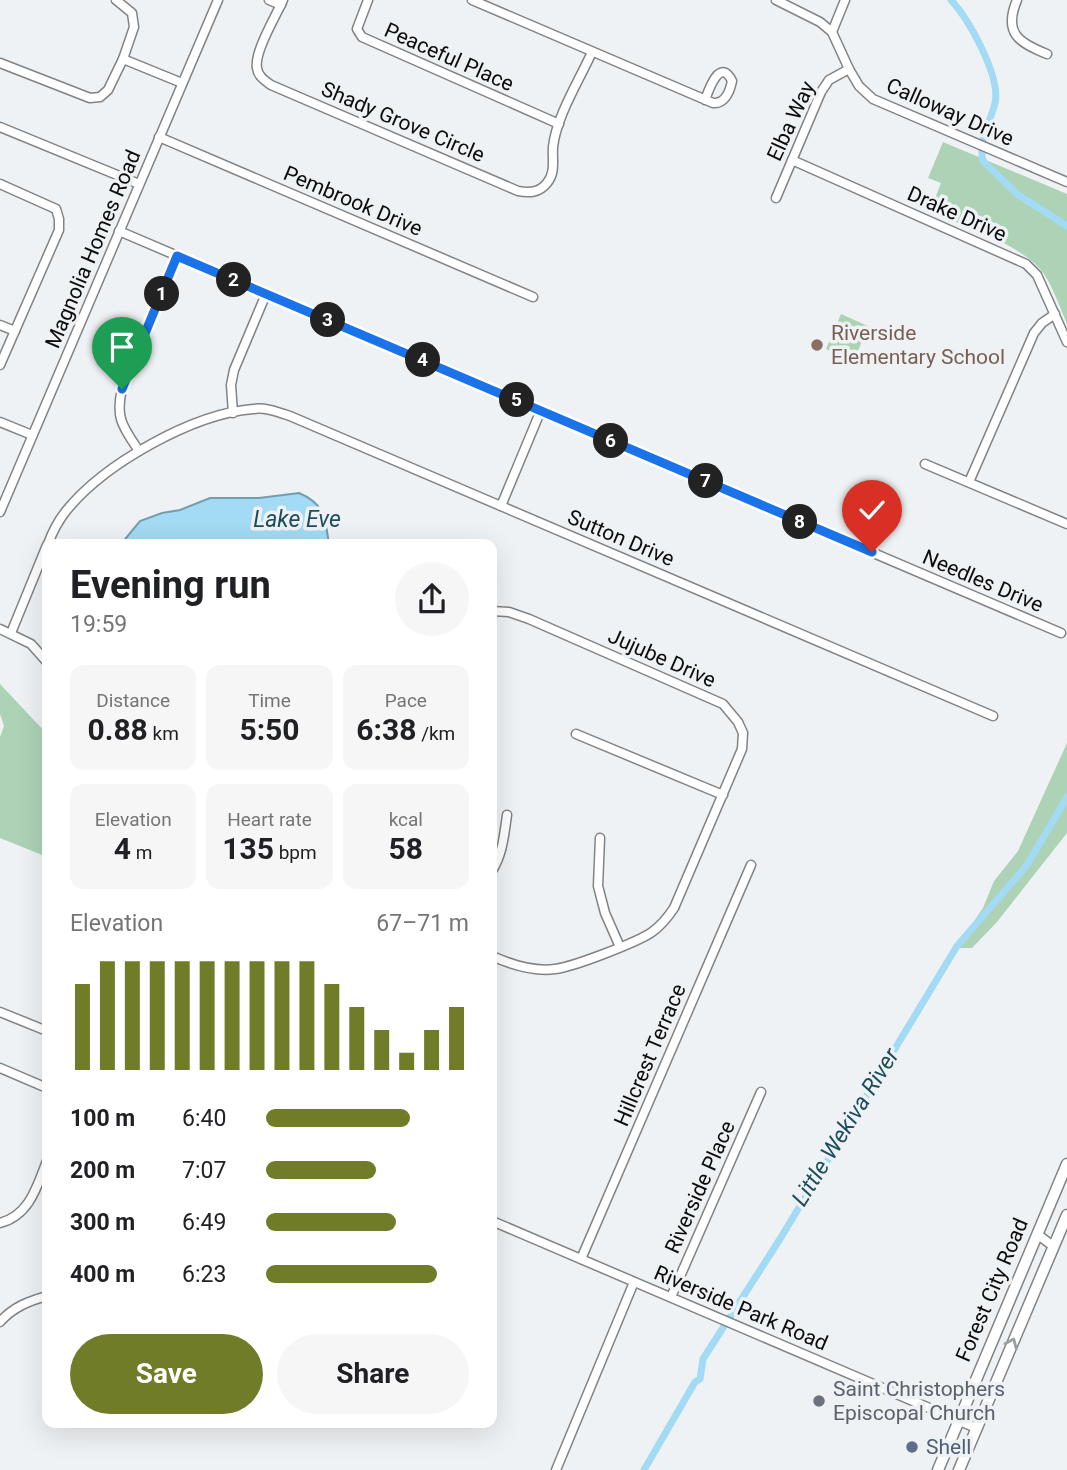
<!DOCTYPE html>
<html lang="en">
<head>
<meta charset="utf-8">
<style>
  body { margin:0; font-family:Roboto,sans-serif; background:#f6f6f6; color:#202124; height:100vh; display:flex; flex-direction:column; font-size:26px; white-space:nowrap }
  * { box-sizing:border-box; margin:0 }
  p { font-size:23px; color:#757577 }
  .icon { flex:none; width:38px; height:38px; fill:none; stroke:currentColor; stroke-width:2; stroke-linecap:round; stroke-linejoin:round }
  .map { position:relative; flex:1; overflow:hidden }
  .drawer { position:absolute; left:42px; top:539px; width:455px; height:889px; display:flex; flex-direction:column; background:#fff; border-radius:14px; box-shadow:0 7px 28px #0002 }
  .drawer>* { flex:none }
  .pin { position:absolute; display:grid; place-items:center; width:60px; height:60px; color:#fff; margin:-72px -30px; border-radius:50% 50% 50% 0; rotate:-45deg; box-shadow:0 0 7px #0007 }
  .pin .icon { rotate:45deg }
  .km { position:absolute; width:35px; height:35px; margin:-18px; border-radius:50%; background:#222; color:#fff; font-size:19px; line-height:35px; text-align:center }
  .round { display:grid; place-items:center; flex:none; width:74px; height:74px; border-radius:37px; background:#f6f6f6 }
  .overview { display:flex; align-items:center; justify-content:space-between; height:119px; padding:0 28px }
  h1 { font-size:38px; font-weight:700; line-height:52px }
  .metrics { display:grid; grid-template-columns:repeat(3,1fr); gap:10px; height:119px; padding:7px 28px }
  .metrics div { display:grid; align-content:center; border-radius:14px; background:#f6f6f6; text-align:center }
  .metrics b { font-size:30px; font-weight:700 }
  .metrics small { font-size:19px; font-weight:400 }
  .metrics p { font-size:19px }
  .chart { height:196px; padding:14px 28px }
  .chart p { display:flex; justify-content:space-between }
  .chart svg { width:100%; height:126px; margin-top:7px; stroke:#717c28; stroke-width:6 }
  .action { display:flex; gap:14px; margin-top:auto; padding:14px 28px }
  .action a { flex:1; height:80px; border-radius:42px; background:#717c28; color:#fff; font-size:28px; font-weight:700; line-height:80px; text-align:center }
  .action a+a { background:#f6f6f6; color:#202124 }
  ul { padding:0 28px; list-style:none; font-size:23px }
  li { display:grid; grid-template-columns:112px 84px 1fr; align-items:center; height:52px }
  li i { height:18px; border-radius:9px; background:#717c28 }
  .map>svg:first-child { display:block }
  .green { fill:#add2b6 }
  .water { fill:#a2dbf3; stroke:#759dae; stroke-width:2 }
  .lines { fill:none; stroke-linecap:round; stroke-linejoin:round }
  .canal { stroke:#a2dbf3; stroke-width:7 }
  .minor-casing { stroke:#818385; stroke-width:11 }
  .major-casing { stroke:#818385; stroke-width:13 }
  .minor { stroke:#fff; stroke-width:8 }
  .major { stroke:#fff; stroke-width:10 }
  .oneway { stroke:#9d9e9e }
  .route-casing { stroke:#fff; stroke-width:14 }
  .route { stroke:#1a73e8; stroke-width:9 }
  .education-dot { fill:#8d6e63; stroke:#eff2f4; stroke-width:2.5 }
  .worship-dot { fill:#6b7280; stroke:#eff2f4; stroke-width:2.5 }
  .service-dot { fill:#5c6f8a; stroke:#eff2f4; stroke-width:2.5 }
  .labels { text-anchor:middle; stroke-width:7; stroke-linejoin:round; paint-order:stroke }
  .street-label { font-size:21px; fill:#0b0c0c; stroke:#eff2f4 }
  .education-label { font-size:21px; fill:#785e54; stroke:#eff2f4; text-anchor:start }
  .worship-label { font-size:21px; fill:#5b616d; stroke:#eff2f4; text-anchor:start }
  .service-label { font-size:21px; fill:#4e5e75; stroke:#eff2f4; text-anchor:start }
  .water-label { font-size:23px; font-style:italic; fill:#1d4c5d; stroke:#eff2f4 }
</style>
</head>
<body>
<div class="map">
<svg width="1067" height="1470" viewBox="0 0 1067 1470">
  <rect width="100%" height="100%" fill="#eff2f4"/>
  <!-- green -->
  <g class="green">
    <path d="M943 142 1067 194V324C1060 308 1054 289 1044 274 1024 245 963 226 930 211L941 183 928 178Z"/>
    <path d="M841 314 868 326 854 361 826 349Z"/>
    <path d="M0 684 47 734V857L0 838V737L4 726 0 714Z"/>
    <path d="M1067 743V833L997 922 972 948H959L957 946 983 908 994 881 1018 851Z"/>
  </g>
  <!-- water -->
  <path class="water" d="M299 493C325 504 325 518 329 544H121L140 521 162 513 180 510 210 498H259Z"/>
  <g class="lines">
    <!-- canal -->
    <g class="canal">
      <path d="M951 0C969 19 1001 77 995 103 990 124 978 139 983 161L1017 194 1067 226"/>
      <path d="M644 1470 695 1382 700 1379 703 1359 780 1239 957 946 1027 865 1067 797"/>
    </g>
    <!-- minor casing -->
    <g class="minor-casing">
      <g id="minor">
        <path d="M269 0 281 5"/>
        <path d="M283 0C276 16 254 52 257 68 258 76 264 80 271 85L518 191C529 193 539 193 547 183 556 172 552 160 553 147 556 117 580 79 592 52"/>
        <path d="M368 0 357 29 362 37 559 124"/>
        <path d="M472 0 713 103C725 104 730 91 732 81 720 57 709 89 705 100"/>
        <path d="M776 0 820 22 832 32 849 69 859 86 873 99 1067 182"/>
        <path d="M1017 0C1003 33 1019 43 1047 54"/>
        <path d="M832 32 845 0"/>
        <path d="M123 59 182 83"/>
        <path d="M0 63 90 98 100 97 108 90 123 59 134 27 132 13 116 0"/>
        <path d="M0 127 139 184"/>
        <path d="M159 137 533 297"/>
        <path d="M792 160 1026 264 1037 275 1067 342"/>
        <path d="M0 184 56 209 59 219V230L0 365"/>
        <path d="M776 198 821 92 829 80 849 69"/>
        <path d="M119 231 1061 633"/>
        <path d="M0 325 15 331"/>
        <path d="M233 413 231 385 234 370 266 294"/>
        <path d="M0 422 32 435"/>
        <path d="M139 451C123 427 115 418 122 389L178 255"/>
        <path d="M925 464 1067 524"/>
        <path d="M969 482 1034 333 1042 323 1055 314"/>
        <path d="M501 506 541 410"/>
        <path d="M0 512 218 0"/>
        <path d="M48 544C52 533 58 521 66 511 104 464 192 414 253 409 265 407 278 412 290 416L993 716"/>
        <path d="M492 611 509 612 529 619 723 704 738 722 743 733 742 749 674 908C668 917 662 925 652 932 638 942 573 967 555 969 533 972 512 965 492 956"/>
        <path d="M0 629 31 644 47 662"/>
        <path d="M11 633 47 545"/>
        <path d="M576 734 723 795"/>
        <path d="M600 838 598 886 605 913 620 947"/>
        <path d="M492 871C503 853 504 835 507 815"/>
        <path d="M0 1012 47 1031"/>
        <path d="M0 1068 47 1088"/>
        <path d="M492 1221 976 1428"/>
        <path d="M0 1223C30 1215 37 1186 47 1161"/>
        <path d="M1037 1234 1053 1246"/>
        <path d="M581 1259 751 865"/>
        <path d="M671 1297 761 1092"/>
        <path d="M0 1322C13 1307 29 1301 47 1296"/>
        <path d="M556 1470 634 1282"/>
      </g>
    </g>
    <!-- major casing -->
    <g class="major-casing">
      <g id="major">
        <path d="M938 1470 1067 1164"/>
        <path d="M959 1470 1067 1215"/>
      </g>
    </g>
    <!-- minor -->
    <use href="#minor" class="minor"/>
    <!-- major -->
    <use href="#major" class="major"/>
  </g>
  <!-- one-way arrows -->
  <defs><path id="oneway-chevron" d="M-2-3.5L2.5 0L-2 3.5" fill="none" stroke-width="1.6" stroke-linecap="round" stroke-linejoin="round" transform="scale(1.75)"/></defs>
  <use class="oneway" href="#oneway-chevron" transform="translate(1012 1343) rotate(-67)"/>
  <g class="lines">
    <!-- route casing -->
    <g class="route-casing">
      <path id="route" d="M122 389 177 256 872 552"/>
    </g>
    <!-- route -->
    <use href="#route" class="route"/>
  </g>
  <!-- markers -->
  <circle class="education-dot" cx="817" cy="345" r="7"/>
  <circle class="worship-dot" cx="819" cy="1401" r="7"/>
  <circle class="service-dot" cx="912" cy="1447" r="7"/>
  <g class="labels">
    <!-- street labels -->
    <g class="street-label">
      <text transform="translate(449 57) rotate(24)" y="7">Peaceful Place</text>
      <text transform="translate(950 112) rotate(24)" y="7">Calloway Drive</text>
      <text transform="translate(791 121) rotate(-65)" y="7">Elba Way</text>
      <text transform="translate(403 122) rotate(23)" y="7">Shady Grove Circle</text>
      <text transform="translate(353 201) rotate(23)" y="7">Pembrook Drive</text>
      <text transform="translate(957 214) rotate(24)" y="7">Drake Drive</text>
      <text transform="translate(93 249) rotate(-67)" y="7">Magnolia Homes Road</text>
      <text transform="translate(621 538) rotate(23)" y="7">Sutton Drive</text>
      <text transform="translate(983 581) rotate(23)" y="7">Needles Drive</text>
      <text transform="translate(662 658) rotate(24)" y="7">Jujube Drive</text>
      <text transform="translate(650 1055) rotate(-67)" y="7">Hillcrest Terrace</text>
      <text transform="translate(700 1187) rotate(-66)" y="7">Riverside Place</text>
      <text transform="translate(992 1290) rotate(-67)" y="7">Forest City Road</text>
      <text transform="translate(741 1308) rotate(23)" y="7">Riverside Park Road</text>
    </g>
    <!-- education labels -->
    <g class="education-label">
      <text x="831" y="340">Riverside<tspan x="831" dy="24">Elementary School</tspan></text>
    </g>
    <!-- worship labels -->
    <g class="worship-label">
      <text x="833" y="1396">Saint Christophers<tspan x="833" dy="24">Episcopal Church</tspan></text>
    </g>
    <!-- service labels -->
    <g class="service-label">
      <text x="926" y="1454">Shell</text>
    </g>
    <!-- water labels -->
    <g class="water-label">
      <text x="297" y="527">Lake Eve</text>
      <text transform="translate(845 1127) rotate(-58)" y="8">Little Wekiva River</text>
    </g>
  </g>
</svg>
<div class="pin" style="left:122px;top:389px;background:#1e9e55"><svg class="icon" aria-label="arrive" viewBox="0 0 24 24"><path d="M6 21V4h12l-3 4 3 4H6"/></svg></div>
<div class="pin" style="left:872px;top:552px;background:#d93025"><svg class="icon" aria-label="check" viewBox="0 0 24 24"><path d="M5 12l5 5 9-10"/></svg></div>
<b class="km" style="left:162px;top:294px">1</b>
<b class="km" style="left:234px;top:280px">2</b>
<b class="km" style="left:328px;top:320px">3</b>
<b class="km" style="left:423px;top:360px">4</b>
<b class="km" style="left:517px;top:400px">5</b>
<b class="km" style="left:611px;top:441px">6</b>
<b class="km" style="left:706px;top:481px">7</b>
<b class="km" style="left:800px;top:522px">8</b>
<section class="drawer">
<div class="overview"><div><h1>Evening run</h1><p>19:59</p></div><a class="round"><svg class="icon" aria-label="share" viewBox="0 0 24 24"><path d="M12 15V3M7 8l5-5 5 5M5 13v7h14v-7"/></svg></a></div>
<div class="metrics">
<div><p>Distance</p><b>0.88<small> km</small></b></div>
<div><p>Time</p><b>5:50</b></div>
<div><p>Pace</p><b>6:38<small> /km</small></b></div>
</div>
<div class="metrics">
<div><p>Elevation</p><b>4<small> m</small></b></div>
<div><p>Heart rate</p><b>135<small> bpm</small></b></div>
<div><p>kcal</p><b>58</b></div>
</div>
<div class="chart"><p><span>Elevation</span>67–71 m</p>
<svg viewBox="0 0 160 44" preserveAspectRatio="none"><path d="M5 44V14M15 44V6M25 44V6M35 44V6M45 44V6M55 44V6M65 44V6M75 44V6M85 44V6M95 44V6M105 44V14M115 44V22M125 44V30M135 44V38M145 44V30M155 44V22"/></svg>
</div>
<ul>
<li><b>100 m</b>6:40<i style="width:71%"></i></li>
<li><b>200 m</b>7:07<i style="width:54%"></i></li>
<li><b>300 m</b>6:49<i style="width:64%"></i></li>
<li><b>400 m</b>6:23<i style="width:84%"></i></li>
</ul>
<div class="action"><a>Save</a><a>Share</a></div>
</section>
</div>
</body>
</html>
